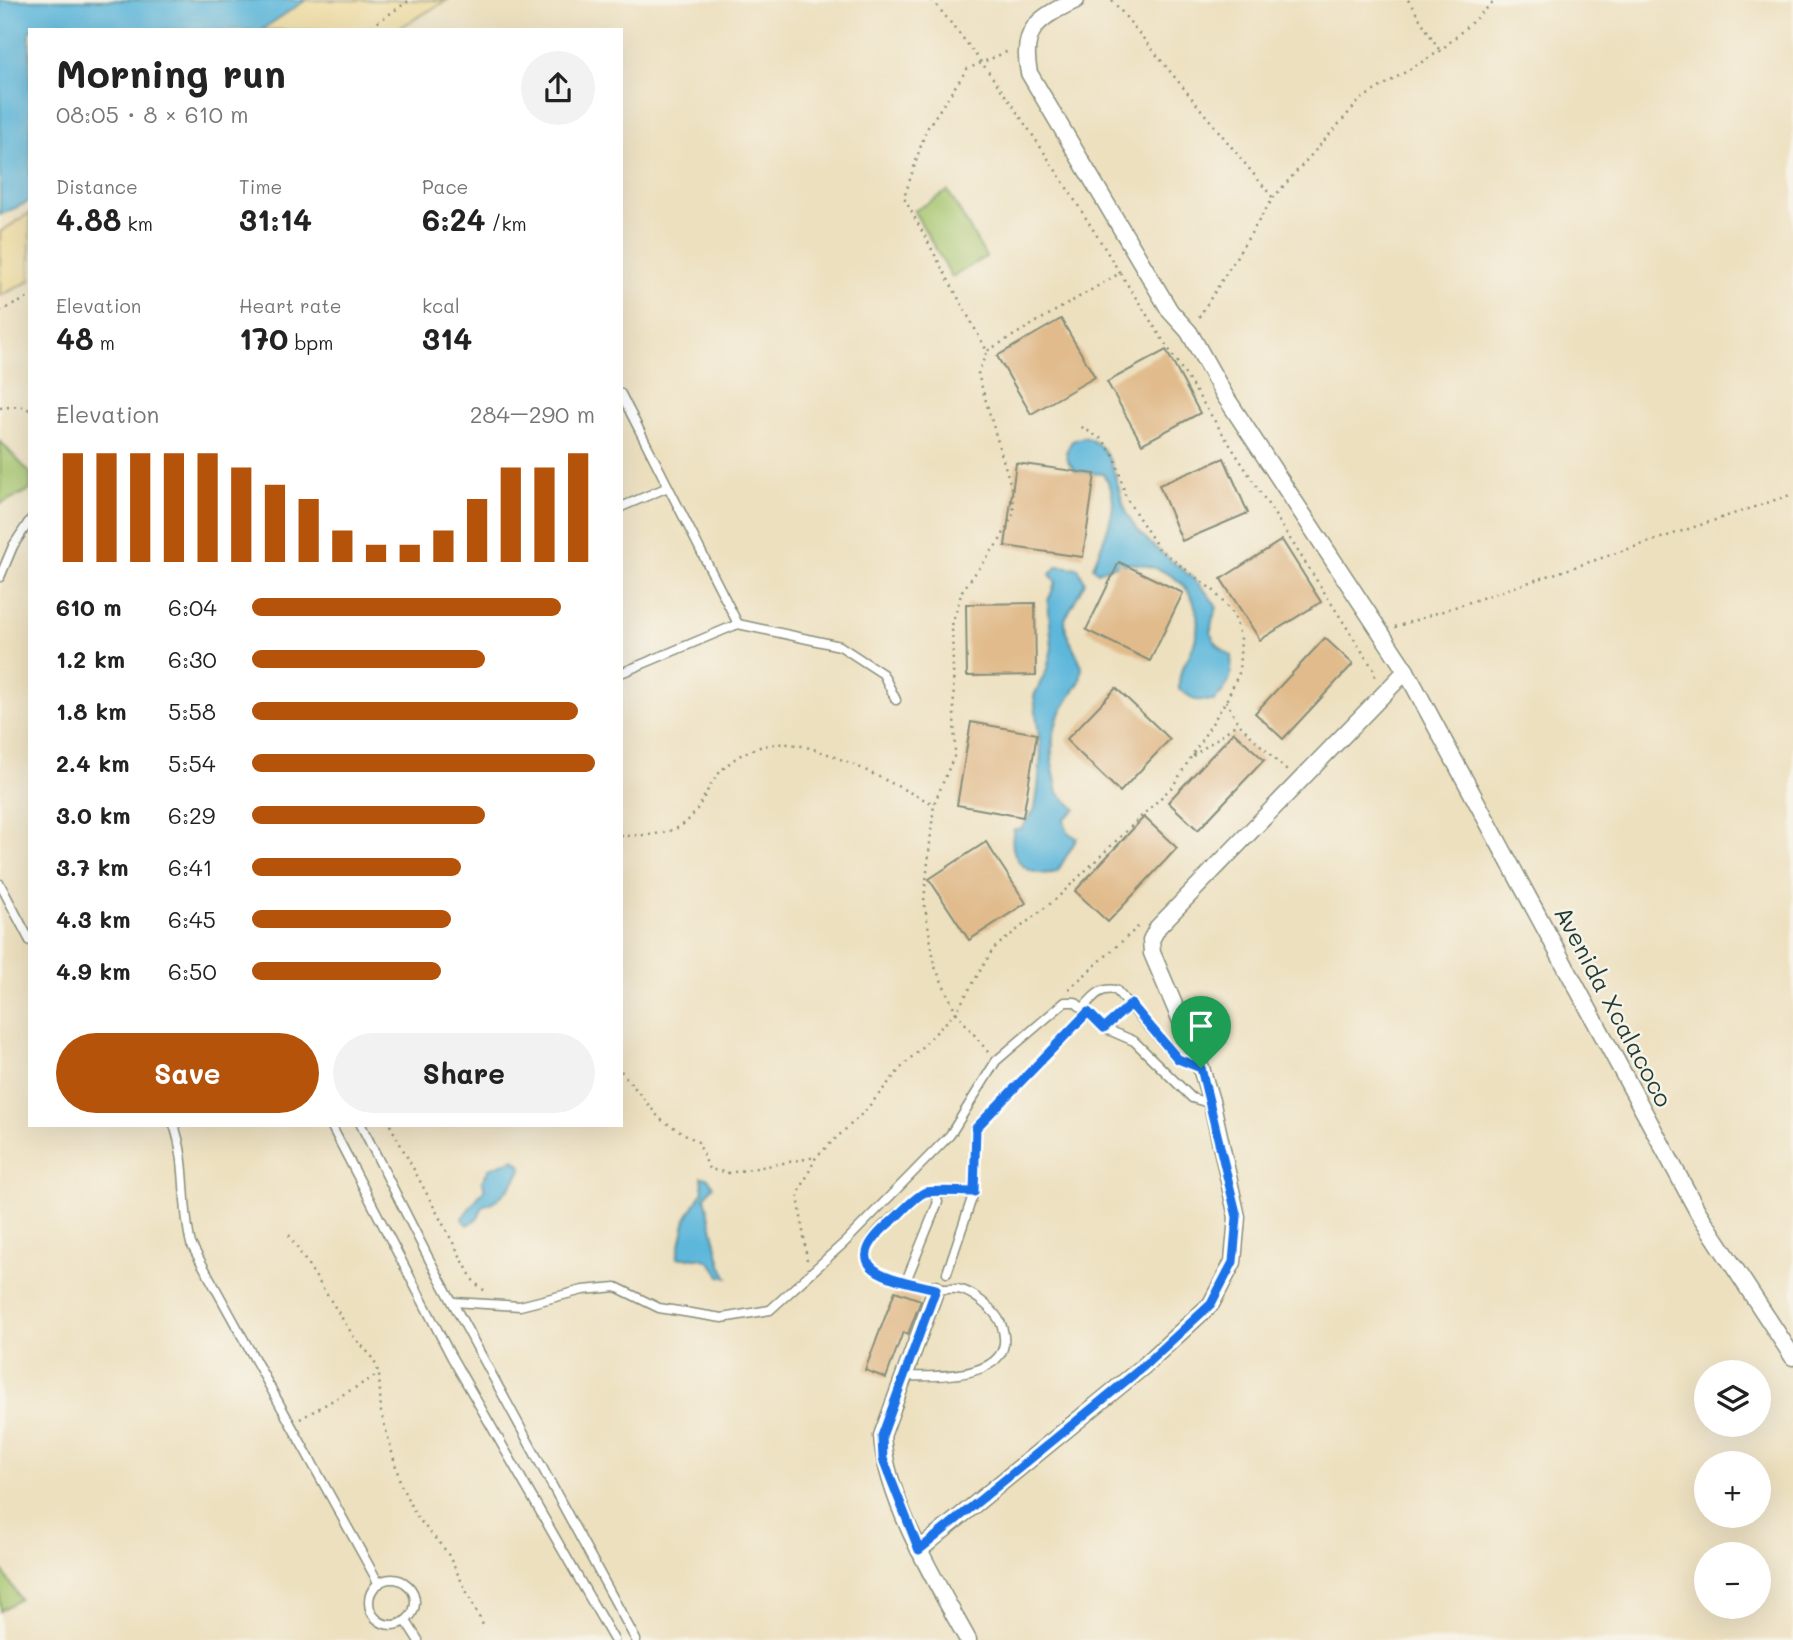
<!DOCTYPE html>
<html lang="en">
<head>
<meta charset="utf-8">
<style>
  body { margin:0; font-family:Mali,sans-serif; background:#f2f2f2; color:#222; height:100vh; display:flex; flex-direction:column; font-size:26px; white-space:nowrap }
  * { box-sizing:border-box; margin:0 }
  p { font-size:23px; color:#767676 }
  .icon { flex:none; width:38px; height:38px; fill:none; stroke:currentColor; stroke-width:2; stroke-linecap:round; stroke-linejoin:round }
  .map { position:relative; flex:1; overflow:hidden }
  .details { position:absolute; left:28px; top:28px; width:595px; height:1099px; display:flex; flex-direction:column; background:#fff; border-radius:0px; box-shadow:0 7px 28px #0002 }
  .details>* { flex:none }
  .buttons { position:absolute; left:1694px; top:1360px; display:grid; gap:14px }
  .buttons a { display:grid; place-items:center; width:77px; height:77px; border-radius:50%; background:#fff; box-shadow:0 7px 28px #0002; font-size:35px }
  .pin { position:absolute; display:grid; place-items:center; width:60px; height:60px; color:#fff; margin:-72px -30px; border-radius:50% 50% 50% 0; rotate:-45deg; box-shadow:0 0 7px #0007 }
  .pin .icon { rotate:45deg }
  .round { display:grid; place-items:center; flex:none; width:74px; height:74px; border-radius:37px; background:#f2f2f2 }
  .headline { display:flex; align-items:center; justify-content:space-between; height:119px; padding:0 28px }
  h1 { font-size:38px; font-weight:700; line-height:52px }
  .metrics { display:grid; grid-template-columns:repeat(3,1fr); gap:10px; height:119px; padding:7px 28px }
  .metrics div { display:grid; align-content:center }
  .metrics b { font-size:30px; font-weight:700 }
  .metrics small { font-size:19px; font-weight:400 }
  .metrics p { font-size:19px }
  .chart { height:196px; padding:14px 28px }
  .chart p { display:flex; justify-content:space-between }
  .chart svg { width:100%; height:126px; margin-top:7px; stroke:#b45309; stroke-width:6 }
  .primary-button { display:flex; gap:14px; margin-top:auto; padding:14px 28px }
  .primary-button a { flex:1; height:80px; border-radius:42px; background:#b45309; color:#fff; font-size:28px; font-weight:700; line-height:80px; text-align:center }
  .primary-button a+a { background:#f2f2f2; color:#222 }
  ul { padding:0 28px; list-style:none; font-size:23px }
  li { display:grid; grid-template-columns:112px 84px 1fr; align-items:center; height:52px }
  li i { height:18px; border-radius:9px; background:#b45309 }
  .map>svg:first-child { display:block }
  .green { fill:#a4c46c; stroke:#628050; stroke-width:2 }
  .sand { fill:#eeda9e; stroke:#868c69; stroke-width:2 }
  .water { fill:#5db7db; stroke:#3e7a88; stroke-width:2 }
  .building { fill:#e1bb8c }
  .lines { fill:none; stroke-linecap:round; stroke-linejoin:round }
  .lane-casing { stroke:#868e7a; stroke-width:11 }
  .street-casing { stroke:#868e7a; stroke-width:19 }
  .path { stroke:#868e7a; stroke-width:2.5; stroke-dasharray:2 5; stroke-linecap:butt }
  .lane { stroke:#fff; stroke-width:8 }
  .street { stroke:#fff; stroke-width:16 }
  .route-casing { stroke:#fff; stroke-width:14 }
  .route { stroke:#1a73e8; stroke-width:9 }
  .labels { text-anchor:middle; stroke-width:5; stroke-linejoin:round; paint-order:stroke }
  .street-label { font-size:24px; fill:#1f3d34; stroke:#f7f3e8 }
</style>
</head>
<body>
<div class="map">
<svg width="1793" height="1640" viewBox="0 0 1793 1640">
  <rect width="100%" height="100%" fill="#f7f3e8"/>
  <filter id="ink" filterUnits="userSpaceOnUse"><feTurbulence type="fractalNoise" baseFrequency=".0143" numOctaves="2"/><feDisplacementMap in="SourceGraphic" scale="14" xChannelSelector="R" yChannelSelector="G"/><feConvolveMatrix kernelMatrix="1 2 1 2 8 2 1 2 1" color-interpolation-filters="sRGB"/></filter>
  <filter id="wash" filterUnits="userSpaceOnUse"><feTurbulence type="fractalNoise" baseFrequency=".00686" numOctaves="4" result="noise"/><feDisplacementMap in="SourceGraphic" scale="28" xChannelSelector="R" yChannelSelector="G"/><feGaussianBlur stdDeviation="1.57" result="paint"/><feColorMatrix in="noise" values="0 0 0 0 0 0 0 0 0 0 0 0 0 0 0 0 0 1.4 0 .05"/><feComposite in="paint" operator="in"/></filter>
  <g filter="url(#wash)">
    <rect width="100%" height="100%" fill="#ede0bf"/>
    <!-- green -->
    <g class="green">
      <path d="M948 191 986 257 952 277 914 211Z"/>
      <path d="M0 441 30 473V490L0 504Z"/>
      <path d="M0 1566 20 1599 0 1611Z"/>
    </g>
    <!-- sand -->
    <g class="sand">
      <path d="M290 0H447L396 30H244Z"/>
      <path d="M30 213V281L0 296V232Z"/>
    </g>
    <!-- water -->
    <g class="water">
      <path d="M0 0H306L261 30H30V201L0 215Z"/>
      <path d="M1083 437C1120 445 1113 494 1131 521 1154 556 1197 571 1217 608 1206 631 1210 642 1231 656 1233 677 1229 686 1214 701L1195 700 1179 689C1178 667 1188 663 1194 644 1205 610 1190 580 1155 568 1135 561 1117 562 1098 572L1093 567C1103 538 1126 502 1103 474L1077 472 1069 463 1066 452 1072 441Z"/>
      <path d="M1058 566 1078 568 1085 582 1065 619 1066 632 1082 666 1080 681 1058 717 1053 736 1052 763 1058 793 1076 809 1064 819 1067 832 1077 838 1057 872C1026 879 1007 859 1014 829H1021L1035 809 1038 789 1041 754 1034 696 1047 669 1052 648 1048 601 1056 582 1050 574Z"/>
      <path d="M514 1159 522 1167C515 1184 501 1200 483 1206L478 1218 467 1225 462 1218 485 1188 482 1181 489 1169Z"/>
      <path d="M701 1177 708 1178 713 1186 705 1197 721 1265 728 1278 720 1276C709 1254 701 1258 677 1258L686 1219 703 1191Z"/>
    </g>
    <g id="blocks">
      <!-- building -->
      <g class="building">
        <path d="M1061 319 1095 377 1031 414 997 356Z"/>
        <path d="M1166 350 1200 413 1142 444 1107 382Z"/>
        <path d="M1224 458 1248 513 1182 541 1159 485Z"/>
        <path d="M1016 463 1095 474 1083 557 1005 546Z"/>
        <path d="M1282 540 1321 602 1260 640 1221 579Z"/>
        <path d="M1119 562 1183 593 1150 661 1086 630Z"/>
        <path d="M1035 603 1036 675 967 676 966 604Z"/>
        <path d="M1325 638 1353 664 1283 739 1255 713Z"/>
        <path d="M1116 688 1170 739 1120 792 1066 740Z"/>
        <path d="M971 722 1037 734 1023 817 957 805Z"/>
        <path d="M1234 732 1264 760 1198 830 1168 802Z"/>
        <path d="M1144 817 1177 848 1108 922 1075 891Z"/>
        <path d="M986 842 1026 903 969 940 929 879Z"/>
        <path d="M895 1291 921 1300 908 1334 903 1332 886 1378 865 1370Z"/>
      </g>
    </g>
  </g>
  <g filter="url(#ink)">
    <use href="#blocks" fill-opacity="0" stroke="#868e7a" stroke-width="2"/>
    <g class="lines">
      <!-- lane casing -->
      <g class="lane-casing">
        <g id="lane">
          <path d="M621 394 738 624"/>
          <path d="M621 507 668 487"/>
          <path d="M0 577 13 546 30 520"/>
          <path d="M621 673 738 624 840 646 883 674 896 700"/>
          <path d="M0 884 30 941"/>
          <path d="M1083 1008C1094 996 1100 987 1116 990L1177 1059 1198 1067"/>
          <path d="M1104 1028 1131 1004"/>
          <path d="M174 1125C188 1165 181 1204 191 1244L379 1584"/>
          <path d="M331 1125 451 1356 614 1640"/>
          <path d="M361 1125 429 1259 636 1640"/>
          <path d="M934 1193 974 1192"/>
          <path d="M947 1273 974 1192 976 1128 1088 1012"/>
          <path d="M453 1302 520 1306 583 1290 616 1287 659 1308 722 1318 770 1310 845 1242 950 1135 996 1061 1065 1002H1075L1104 1028 1134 1041 1192 1098 1212 1104"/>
          <path d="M904 1376C935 1377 1022 1380 1001 1324 996 1311 975 1294 962 1290 953 1287 944 1290 935 1289 920 1286 873 1277 868 1262 859 1234 907 1208 925 1192L934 1193 938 1202 906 1281"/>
          <circle cx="392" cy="1602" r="23"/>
          <path d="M406 1621 418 1640"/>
        </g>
      </g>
      <!-- street casing -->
      <g class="street-casing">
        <g id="street">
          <path d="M1076 0C1038 18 1020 29 1029 73L1170 311 1189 332 1225 396 1406 671 1698 1212 1793 1357"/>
          <path d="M936 1289 882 1436C887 1502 936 1582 968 1640"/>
          <path d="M919 1550 1144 1366 1211 1304 1233 1262 1237 1217 1212 1104 1201 1068 1152 953 1151 940 1158 927 1406 671"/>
        </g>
      </g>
      <!-- path -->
      <g class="path">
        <path d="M932 0C1006 88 1060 176 1120 273L987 351"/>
        <path d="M1112 0 1273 198"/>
        <path d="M1408 0 1440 51"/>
        <path d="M366 30 410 0"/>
        <path d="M1120 273 1374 670 1375 679"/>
        <path d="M0 311 30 297"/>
        <path d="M1199 317 1273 198 1361 99 1440 51 1496 0"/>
        <path d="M0 408 20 406 30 410"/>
        <path d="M1395 627 1793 494"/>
        <path d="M1226 701 1238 723 1288 772"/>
        <path d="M1193 756 1238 723"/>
        <path d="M621 836C640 835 662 836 679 827 696 818 703 796 714 780 733 752 768 738 802 746 847 757 892 785 934 804"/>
        <path d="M1069 989 1139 926"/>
        <path d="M988 1052 956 1012 993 949 1056 899 1173 786 1226 701 1239 673 1241 639 1234 615 1214 591 1159 549 1126 498 1115 457 1103 440 1080 426"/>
        <path d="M621 1071 660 1119 698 1142 709 1169 729 1173 816 1157"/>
        <path d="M390 1125 474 1282 485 1291"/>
        <path d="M289 1235 354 1337 373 1358 379 1374 381 1412 401 1485 416 1516 447 1552 484 1627"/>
        <path d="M807 1260 798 1195 816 1157 865 1111 900 1069 956 1012 935 967 924 901 934 804 955 754 952 625 962 591 1000 540 1014 513 1012 490 978 374 987 351 904 198 926 130 967 69 1011 50"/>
        <path d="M300 1419 379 1374"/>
      </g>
      <!-- lane -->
      <use href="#lane" class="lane"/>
      <!-- street -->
      <use href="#street" class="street"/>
    </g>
  </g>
  <g class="lines" filter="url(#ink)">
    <!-- route casing -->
    <g class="route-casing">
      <path id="route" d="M1131 1004 1178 1059 1201 1068 1237 1217 1233 1262 1211 1304 1144 1366 919 1550 883 1459 882 1436 936 1289C892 1278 831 1271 893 1220 901 1213 916 1195 926 1192 937 1190 961 1192 974 1192L976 1128 1088 1012 1104 1028Z"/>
    </g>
    <!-- route -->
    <use href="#route" class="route"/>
  </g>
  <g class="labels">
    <!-- street labels -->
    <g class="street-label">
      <text transform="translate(1613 1007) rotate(62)" y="8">Avenida Xcalacoco</text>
    </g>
  </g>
</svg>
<div class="buttons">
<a><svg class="icon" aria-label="layers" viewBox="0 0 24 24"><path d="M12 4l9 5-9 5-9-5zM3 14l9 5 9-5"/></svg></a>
<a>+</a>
<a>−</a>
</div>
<div class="pin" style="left:1201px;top:1068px;background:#1e9e55"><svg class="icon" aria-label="arrive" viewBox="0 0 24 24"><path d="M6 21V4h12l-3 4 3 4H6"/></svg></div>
<section class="details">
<div class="headline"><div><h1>Morning run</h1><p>08:05 · 8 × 610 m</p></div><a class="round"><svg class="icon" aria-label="share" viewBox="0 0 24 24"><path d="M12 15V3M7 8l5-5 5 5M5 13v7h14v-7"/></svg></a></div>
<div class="metrics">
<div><p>Distance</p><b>4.88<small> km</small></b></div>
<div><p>Time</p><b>31:14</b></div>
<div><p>Pace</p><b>6:24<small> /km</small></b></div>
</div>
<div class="metrics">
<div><p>Elevation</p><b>48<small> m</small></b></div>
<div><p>Heart rate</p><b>170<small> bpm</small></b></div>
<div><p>kcal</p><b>314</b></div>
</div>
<div class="chart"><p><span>Elevation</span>284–290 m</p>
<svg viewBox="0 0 160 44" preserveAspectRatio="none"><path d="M5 44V6M15 44V6M25 44V6M35 44V6M45 44V6M55 44V11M65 44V17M75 44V22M85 44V33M95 44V38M105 44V38M115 44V33M125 44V22M135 44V11M145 44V11M155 44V6"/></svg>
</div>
<ul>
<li><b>610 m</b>6:04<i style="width:90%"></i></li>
<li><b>1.2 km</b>6:30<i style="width:68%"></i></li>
<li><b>1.8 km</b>5:58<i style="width:95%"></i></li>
<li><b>2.4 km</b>5:54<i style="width:100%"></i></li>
<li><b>3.0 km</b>6:29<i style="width:68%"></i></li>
<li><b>3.7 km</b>6:41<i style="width:61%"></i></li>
<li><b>4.3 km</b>6:45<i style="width:58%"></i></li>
<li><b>4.9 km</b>6:50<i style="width:55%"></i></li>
</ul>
<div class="primary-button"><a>Save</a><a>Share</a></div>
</section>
</div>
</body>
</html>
